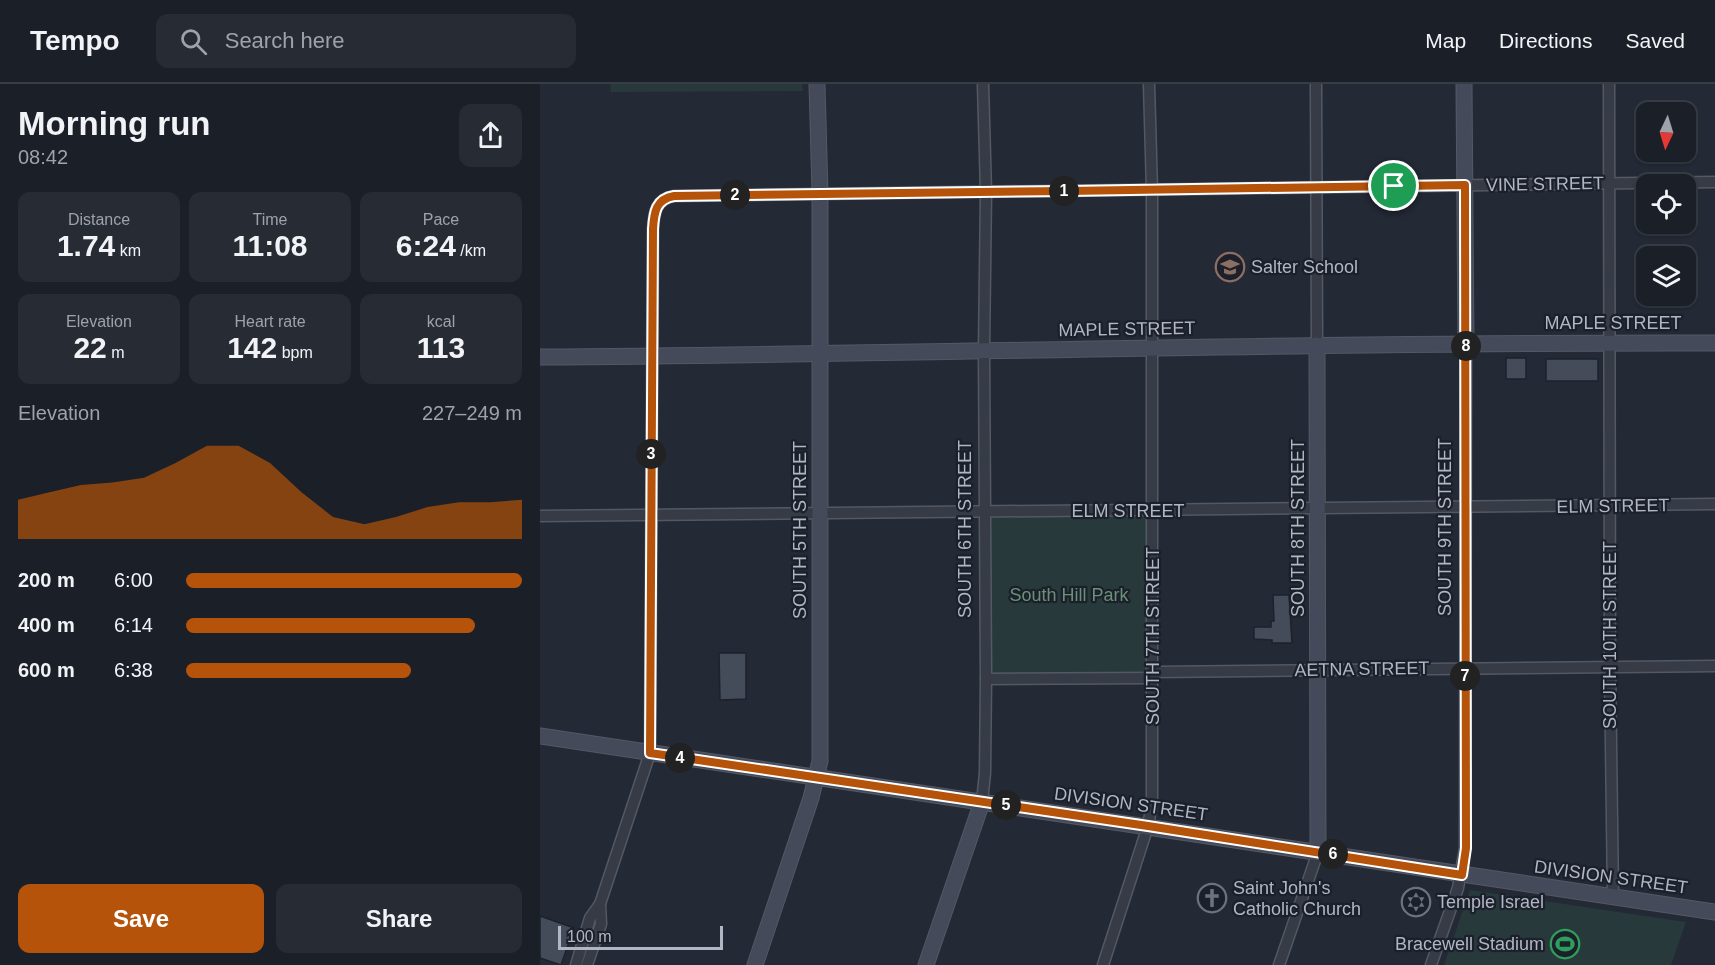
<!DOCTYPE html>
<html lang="en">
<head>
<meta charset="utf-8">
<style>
  body { margin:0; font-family:Helvetica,sans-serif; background:#272c34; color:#f1f3f6; height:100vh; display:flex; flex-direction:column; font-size:22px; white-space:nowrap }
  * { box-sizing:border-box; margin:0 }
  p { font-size:20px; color:#9fa2a8 }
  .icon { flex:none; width:33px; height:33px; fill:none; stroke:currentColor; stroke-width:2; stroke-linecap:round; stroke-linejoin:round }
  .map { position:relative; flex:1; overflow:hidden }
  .sheet { display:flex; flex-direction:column; background:#1a1f28; width:540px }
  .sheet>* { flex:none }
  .needle { width:39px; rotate:184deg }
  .fabs { position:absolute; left:1096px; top:18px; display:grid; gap:12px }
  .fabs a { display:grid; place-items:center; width:60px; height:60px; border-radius:12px; background:#1a1f28; box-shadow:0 2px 4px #0004,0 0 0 2px #383d45; font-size:30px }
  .scale { position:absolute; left:18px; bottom:15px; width:165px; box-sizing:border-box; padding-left:6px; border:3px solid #b0b6c3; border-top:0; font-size:16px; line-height:21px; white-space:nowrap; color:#b0b6c3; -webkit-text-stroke:4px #1b202b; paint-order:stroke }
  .pin { position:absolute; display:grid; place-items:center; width:51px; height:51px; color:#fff; margin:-26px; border:3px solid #fff; border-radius:50%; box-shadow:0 2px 6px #0007 }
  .km { position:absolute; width:30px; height:30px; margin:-15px; border-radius:50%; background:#222; color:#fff; font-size:16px; line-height:30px; text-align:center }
  .round { display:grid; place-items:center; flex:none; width:63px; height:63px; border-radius:12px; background:#272c34 }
  .head { display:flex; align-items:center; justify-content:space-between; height:102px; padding:0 18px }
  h1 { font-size:33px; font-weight:600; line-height:45px }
  .stats { display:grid; grid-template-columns:repeat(3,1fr); gap:9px; height:102px; padding:6px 18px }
  .stats div { display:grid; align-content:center; border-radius:12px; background:#272c34; text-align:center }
  .stats b { font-size:30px; font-weight:600 }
  .stats small { font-size:16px; font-weight:400 }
  .stats p { font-size:16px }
  .chart { height:168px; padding:12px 18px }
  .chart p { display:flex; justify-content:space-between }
  .chart svg { width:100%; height:108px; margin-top:6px; fill:#b45309; opacity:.7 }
  .action { display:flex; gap:12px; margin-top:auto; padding:12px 18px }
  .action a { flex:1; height:69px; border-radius:12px; background:#b45309; color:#fff; font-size:24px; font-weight:600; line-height:69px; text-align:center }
  .action a+a { background:#272c34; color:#f1f3f6 }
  ul { padding:0 18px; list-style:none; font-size:20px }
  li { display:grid; grid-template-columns:96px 72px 1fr; align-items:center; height:45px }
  li i { height:15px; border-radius:8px; background:#b45309 }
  header { display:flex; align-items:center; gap:36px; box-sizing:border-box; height:84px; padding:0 30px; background:#1a1f28; border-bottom:2px solid #383d45 }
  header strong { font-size:28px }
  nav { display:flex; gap:33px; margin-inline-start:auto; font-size:21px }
  .search { width:420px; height:54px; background:#272c34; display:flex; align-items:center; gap:15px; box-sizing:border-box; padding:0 21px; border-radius:12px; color:#9fa2a8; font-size:22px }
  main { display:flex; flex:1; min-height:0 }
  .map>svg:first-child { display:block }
  .green { fill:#28393b }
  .building { fill:#444c5a; stroke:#1d222d; stroke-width:1.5 }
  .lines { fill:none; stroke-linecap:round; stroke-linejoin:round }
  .street-casing { stroke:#535964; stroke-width:13 }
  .secondary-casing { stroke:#535964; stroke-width:17 }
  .street { stroke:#363b46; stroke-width:10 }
  .secondary { stroke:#444a59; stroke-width:15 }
  .route-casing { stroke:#fff; stroke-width:12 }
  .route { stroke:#b45309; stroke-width:8 }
  .labels { text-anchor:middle; stroke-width:4.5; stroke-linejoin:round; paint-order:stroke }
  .street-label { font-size:18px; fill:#b0b6c3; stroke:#1b202b }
  .poi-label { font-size:18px; fill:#b0b6c3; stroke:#1b202b; text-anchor:start }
  .park-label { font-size:18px; fill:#6a9177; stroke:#1b202b }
</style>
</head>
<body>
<header>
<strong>Tempo</strong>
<div class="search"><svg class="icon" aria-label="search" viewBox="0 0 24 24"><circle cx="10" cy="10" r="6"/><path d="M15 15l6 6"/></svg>Search here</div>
<nav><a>Map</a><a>Directions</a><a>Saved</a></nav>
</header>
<main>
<section class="sheet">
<div class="head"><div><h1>Morning run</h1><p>08:42</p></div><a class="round"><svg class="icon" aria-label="share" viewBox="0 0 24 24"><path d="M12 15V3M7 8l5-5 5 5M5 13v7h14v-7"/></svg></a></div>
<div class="stats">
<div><p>Distance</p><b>1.74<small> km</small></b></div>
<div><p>Time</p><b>11:08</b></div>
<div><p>Pace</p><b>6:24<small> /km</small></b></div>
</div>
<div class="stats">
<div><p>Elevation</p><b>22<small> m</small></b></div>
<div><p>Heart rate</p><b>142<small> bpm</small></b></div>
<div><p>kcal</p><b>113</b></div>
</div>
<div class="chart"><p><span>Elevation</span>227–249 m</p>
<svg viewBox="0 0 160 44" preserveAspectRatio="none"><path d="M0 44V28L10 25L20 22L30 21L40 19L50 13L60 6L70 6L80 13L90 25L100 35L110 38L120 35L130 31L140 29L150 29L160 28V44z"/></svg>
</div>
<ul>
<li><b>200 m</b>6:00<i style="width:100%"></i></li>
<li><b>400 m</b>6:14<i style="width:86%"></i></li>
<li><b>600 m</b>6:38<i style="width:67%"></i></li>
</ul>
<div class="action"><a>Save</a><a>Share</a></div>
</section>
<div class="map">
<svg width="1175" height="881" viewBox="0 0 1175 881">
  <rect width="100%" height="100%" fill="#232935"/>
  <!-- green -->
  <g class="green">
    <path d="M70 0H262L263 7 71 8Z"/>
    <path d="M445 427H613L614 594 446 595Z"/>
    <path d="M930 806 1146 838 1131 881H904Z"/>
  </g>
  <!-- building -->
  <g class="building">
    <rect x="966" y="274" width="20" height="21"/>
    <rect x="1006" y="275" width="52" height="22"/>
    <path d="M733 511H749L752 559H732V556L714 555V543H731V537H734Z"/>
    <path d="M179 569H206V615L180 616Z"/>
    <path d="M0 832 34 844 21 881 0 874Z"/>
  </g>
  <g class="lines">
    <!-- street casing -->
    <g class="street-casing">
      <g id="street">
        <path d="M776 0 777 261"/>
        <path d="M1069 0 1070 583 1073 814"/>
        <path d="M0 432 1175 420"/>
        <path d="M614 588 1175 582"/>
        <path d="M446 595 614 594"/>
        <path d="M442 718 445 689 446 595 444 267 446 108 443 0"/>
        <path d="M36 881 50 834 60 820 110 669 113 145C114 128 116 115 134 112L1175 98"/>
        <path d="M47 881 61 840 60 820"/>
        <path d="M563 881 608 742 612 720V107L609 0"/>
        <path d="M739 881 778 768"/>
        <path d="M891 881 918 804 925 764 926 260"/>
      </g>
    </g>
    <!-- secondary casing -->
    <g class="secondary-casing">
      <g id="secondary">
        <path d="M924 0 926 260"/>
        <path d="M777 261 778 768"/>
        <path d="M0 273C392 270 783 258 1175 259"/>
        <path d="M0 652 1175 828"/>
        <path d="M215 881 271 714 280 677V109L277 0"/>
        <path d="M386 881 442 718"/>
      </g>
    </g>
    <!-- street -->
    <use href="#street" class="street"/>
    <!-- secondary -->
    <use href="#secondary" class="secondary"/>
  </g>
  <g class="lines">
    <!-- route casing -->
    <g class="route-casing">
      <path id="route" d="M925 101 926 764 922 791 608 742 110 669 113 145C114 128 116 115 134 112 398 107 661 107 925 101Z"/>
    </g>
    <!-- route -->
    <use href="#route" class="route"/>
  </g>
  <!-- icons -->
  <defs>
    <g id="school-ring" transform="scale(1.5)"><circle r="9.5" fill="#1b202b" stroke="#8d6e63" stroke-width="1.5"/><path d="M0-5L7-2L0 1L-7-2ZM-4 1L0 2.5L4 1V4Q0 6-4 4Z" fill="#8d6e63"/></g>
    <g id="church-ring" transform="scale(1.5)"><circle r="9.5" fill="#1b202b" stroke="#6b7280" stroke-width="1.5"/><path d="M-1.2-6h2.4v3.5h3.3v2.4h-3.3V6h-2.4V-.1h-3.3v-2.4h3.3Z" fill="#6b7280"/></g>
    <g id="synagogue-ring" transform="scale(1.5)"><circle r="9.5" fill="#1b202b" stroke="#6b7280" stroke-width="1.5"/><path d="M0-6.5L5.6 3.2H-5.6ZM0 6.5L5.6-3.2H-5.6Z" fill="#6b7280"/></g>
    <g id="stadium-ring" transform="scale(1.5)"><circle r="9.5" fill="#1b202b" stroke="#2e9e5b" stroke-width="1.5"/><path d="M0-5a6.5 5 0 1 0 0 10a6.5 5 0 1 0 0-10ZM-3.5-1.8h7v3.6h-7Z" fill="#2e9e5b"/></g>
  </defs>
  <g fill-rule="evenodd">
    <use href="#school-ring" x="690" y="183"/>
    <use href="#church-ring" x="672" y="814"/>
    <use href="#synagogue-ring" x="876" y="818"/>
    <use href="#stadium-ring" x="1025" y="860"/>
  </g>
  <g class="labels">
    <!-- street labels -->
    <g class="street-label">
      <text transform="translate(1005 100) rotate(-1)" y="6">VINE STREET</text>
      <text x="1073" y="245">MAPLE STREET</text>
      <text transform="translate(587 245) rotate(-1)" y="6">MAPLE STREET</text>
      <text transform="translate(1073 422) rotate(-1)" y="6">ELM STREET</text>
      <text x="588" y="433">ELM STREET</text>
      <text transform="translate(905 443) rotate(-90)" y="6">SOUTH 9TH STREET</text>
      <text transform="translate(758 444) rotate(-90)" y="6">SOUTH 8TH STREET</text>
      <text transform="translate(425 445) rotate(-90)" y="6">SOUTH 6TH STREET</text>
      <text transform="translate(260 446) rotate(-90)" y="6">SOUTH 5TH STREET</text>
      <text transform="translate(1070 551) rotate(-90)" y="6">SOUTH 10TH STREET</text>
      <text transform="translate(613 552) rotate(-90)" y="6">SOUTH 7TH STREET</text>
      <text transform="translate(822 585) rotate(-1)" y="6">AETNA STREET</text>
      <text transform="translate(591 720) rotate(8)" y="6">DIVISION STREET</text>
      <text transform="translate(1071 793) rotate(8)" y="6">DIVISION STREET</text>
    </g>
    <!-- poi labels -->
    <g class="poi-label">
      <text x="711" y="189">Salter School</text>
      <text x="693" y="810">Saint John's<tspan x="693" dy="21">Catholic Church</tspan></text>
      <text x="897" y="824">Temple Israel</text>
      <text x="1004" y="866" text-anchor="end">Bracewell Stadium</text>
    </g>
    <!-- park labels -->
    <g class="park-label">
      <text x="529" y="517">South Hill Park</text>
    </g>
  </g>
</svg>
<div class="fabs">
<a><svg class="needle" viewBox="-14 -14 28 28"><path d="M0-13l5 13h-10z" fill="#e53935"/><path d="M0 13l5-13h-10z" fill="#9fa2a8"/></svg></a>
<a><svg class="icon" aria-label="locate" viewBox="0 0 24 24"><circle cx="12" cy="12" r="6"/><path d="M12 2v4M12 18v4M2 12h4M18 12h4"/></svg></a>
<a><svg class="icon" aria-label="layers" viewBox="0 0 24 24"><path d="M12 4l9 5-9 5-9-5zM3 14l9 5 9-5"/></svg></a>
</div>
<div class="scale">100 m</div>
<div class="pin" style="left:854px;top:102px;background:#1e9e55"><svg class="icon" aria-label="arrive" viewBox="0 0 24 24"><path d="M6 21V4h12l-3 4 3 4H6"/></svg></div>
<b class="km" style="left:524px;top:107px">1</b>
<b class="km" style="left:195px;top:111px">2</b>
<b class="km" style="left:111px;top:370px">3</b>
<b class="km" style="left:140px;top:674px">4</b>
<b class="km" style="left:466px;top:721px">5</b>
<b class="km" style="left:793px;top:770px">6</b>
<b class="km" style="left:925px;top:592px">7</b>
<b class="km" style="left:926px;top:262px">8</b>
</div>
</main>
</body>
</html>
